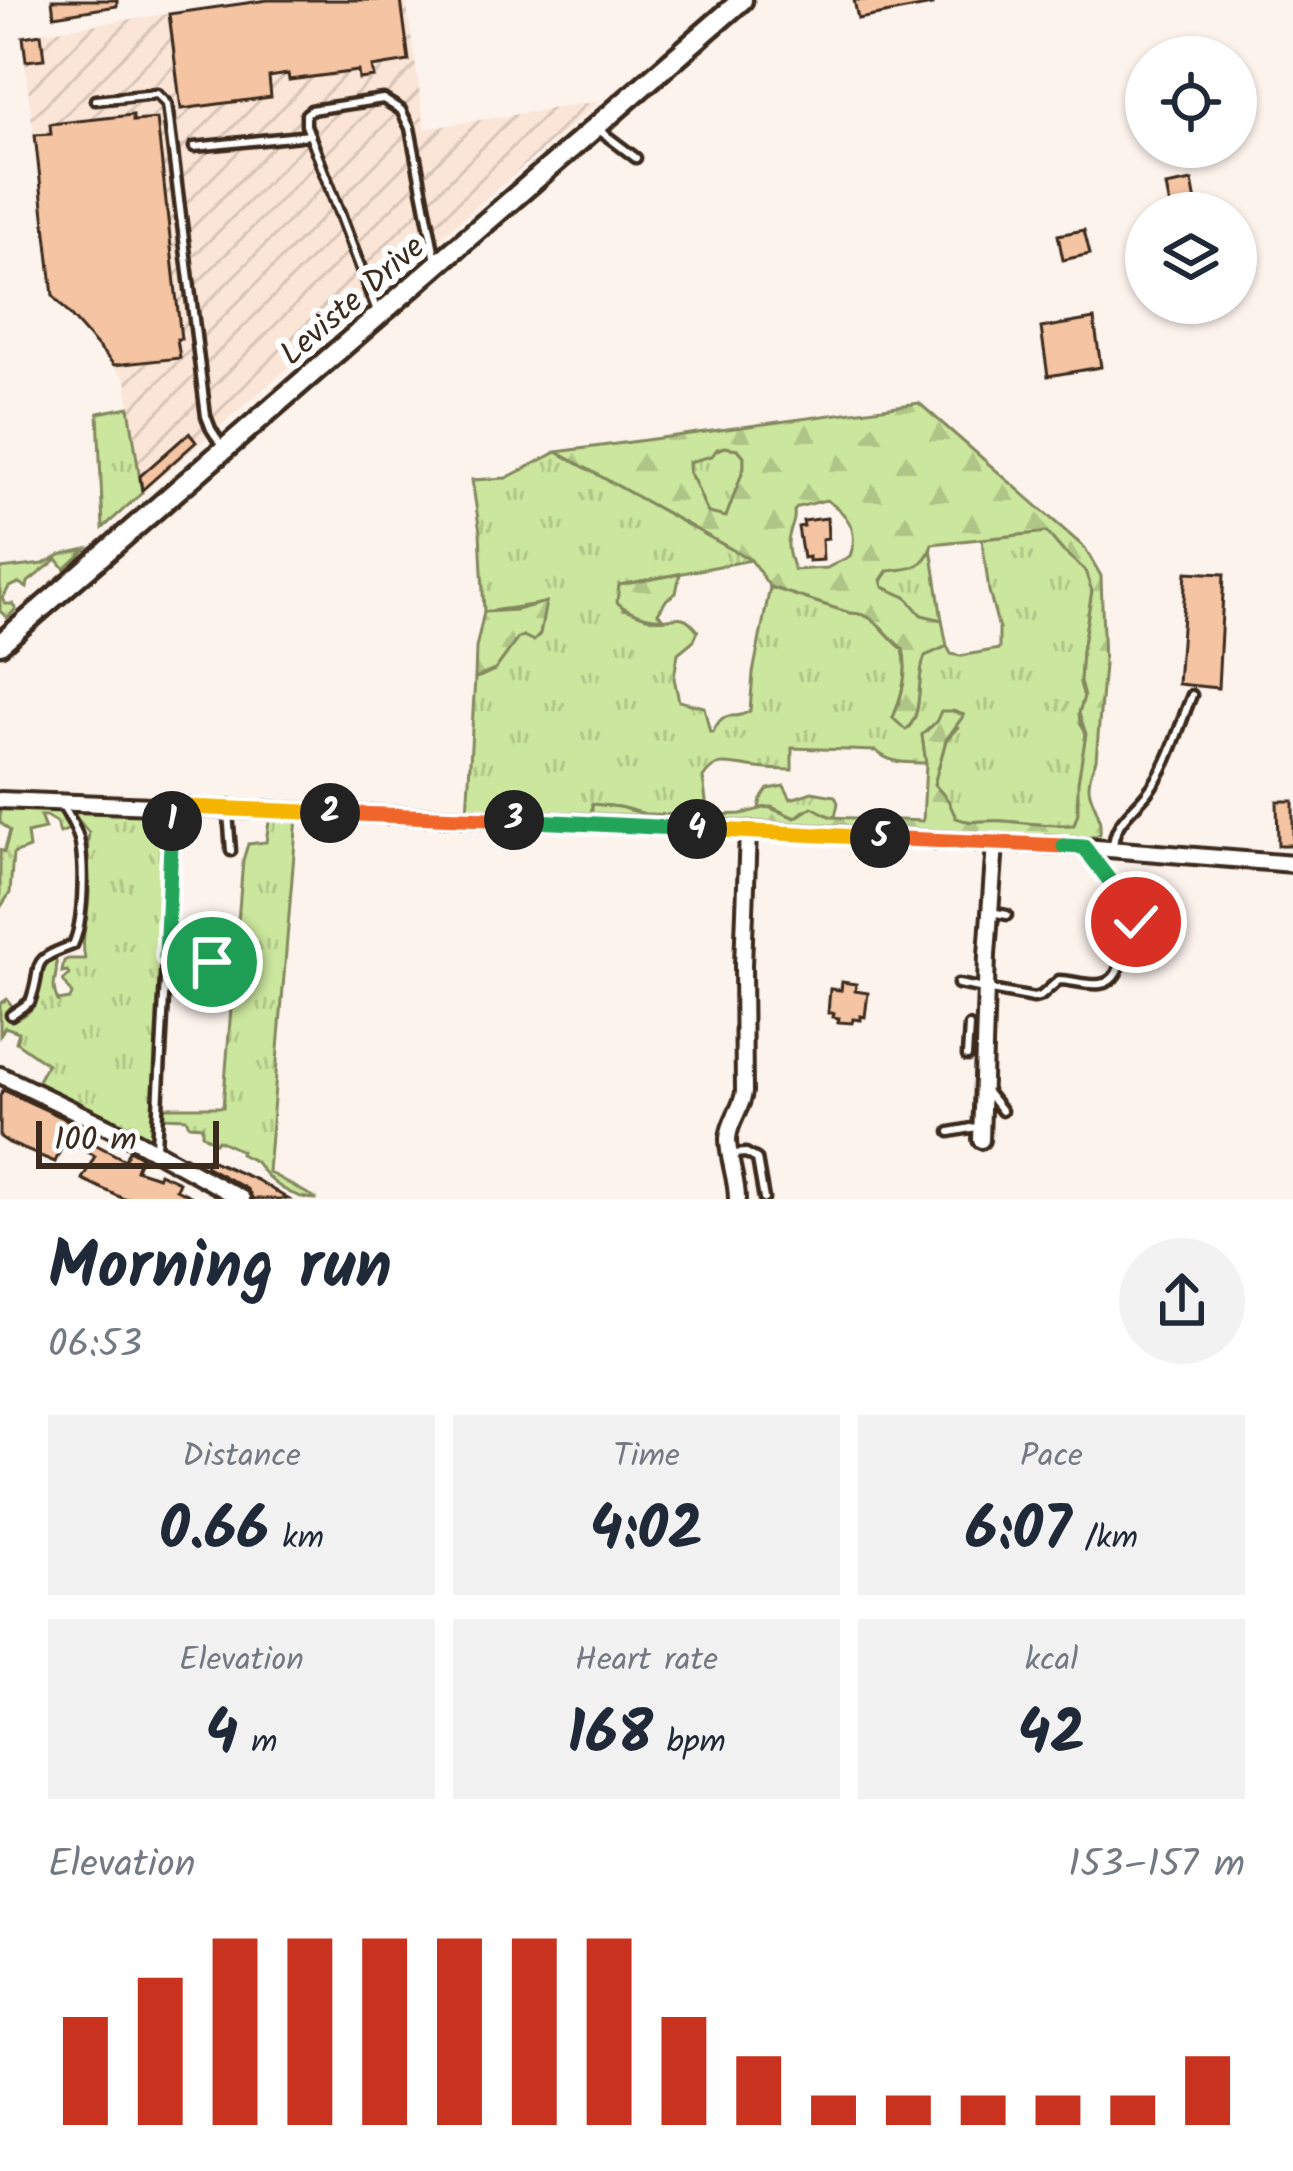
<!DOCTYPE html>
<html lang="en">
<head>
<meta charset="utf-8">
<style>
  body { margin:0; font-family:Kalam,sans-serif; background:#f2f2f3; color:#1f2937; height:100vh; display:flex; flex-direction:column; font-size:45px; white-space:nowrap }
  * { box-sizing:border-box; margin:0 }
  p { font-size:39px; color:#747a83 }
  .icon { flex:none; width:66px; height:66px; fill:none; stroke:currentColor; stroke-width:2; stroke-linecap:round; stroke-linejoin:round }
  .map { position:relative; height:1199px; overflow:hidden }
  .sheet { display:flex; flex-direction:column; background:#fff; flex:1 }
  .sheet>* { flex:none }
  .tools { position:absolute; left:1125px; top:36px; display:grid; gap:24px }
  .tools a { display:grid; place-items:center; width:132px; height:132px; border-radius:50%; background:#fff; box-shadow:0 3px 9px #0004; font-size:60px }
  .scale { position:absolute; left:36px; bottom:30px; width:183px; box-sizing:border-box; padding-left:12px; border:6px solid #3b2a1e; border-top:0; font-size:33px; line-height:42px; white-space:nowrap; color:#3b2a1e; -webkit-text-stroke:9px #fff; paint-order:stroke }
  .pin { position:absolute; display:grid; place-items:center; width:102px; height:102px; color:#fff; margin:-51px; border:6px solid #fff; border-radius:50%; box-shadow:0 3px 12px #0007 }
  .km { position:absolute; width:60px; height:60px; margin:-30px; border-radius:50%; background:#222; color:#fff; font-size:33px; line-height:60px; text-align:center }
  .round { display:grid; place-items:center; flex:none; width:126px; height:126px; border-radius:63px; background:#f2f2f3 }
  .headline { display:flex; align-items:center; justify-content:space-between; height:204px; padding:0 48px }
  h1 { font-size:66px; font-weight:700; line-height:90px }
  .metrics { display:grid; grid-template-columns:repeat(3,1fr); gap:18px; height:204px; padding:12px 48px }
  .metrics div { display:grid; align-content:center; border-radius:0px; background:#f2f2f3; text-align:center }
  .metrics b { font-size:60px; font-weight:700 }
  .metrics small { font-size:33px; font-weight:400 }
  .metrics p { font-size:33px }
  .chart { height:336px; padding:24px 48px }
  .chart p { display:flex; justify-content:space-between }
  .chart svg { width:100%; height:216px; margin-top:12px; stroke:#c8321e; stroke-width:6 }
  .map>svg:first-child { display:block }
  .industrial { fill:url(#industrial-furrows) }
  .grass { fill:url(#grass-tufts); stroke:#83885e; stroke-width:3 }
  .forest { fill:url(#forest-firs); stroke:#83885e; stroke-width:3; fill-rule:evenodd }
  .building { fill:#f4c4a3; stroke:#3b2a1e; stroke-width:3 }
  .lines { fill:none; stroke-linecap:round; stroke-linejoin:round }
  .lane-casing { stroke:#3b2a1e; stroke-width:15 }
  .street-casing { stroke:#3b2a1e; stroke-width:22 }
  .secondary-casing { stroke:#3b2a1e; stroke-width:27 }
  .lane { stroke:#fff; stroke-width:6 }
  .street { stroke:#fff; stroke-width:14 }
  .secondary { stroke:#fff; stroke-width:18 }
  .split-1-casing { stroke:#fff; stroke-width:24 }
  .split-2-casing { stroke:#fff; stroke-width:24 }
  .split-3-casing { stroke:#fff; stroke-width:24 }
  .split-4-casing { stroke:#fff; stroke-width:24 }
  .split-5-casing { stroke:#fff; stroke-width:24 }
  .split-6-casing { stroke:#fff; stroke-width:24 }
  .split-7-casing { stroke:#fff; stroke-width:24 }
  .split-1 { stroke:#22a559; stroke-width:15 }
  .split-2 { stroke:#f5b400; stroke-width:15 }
  .split-3 { stroke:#f0652b; stroke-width:15 }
  .split-4 { stroke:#22a559; stroke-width:15 }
  .split-5 { stroke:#f5b400; stroke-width:15 }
  .split-6 { stroke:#f0652b; stroke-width:15 }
  .split-7 { stroke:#22a559; stroke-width:15 }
  .labels { text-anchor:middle; stroke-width:12; stroke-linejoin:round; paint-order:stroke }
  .street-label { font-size:33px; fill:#3b2a1e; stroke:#fff }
</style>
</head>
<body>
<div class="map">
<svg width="1293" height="1199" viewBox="0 0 1293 1199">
  <defs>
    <pattern id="industrial-furrows" width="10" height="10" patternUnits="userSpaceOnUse" patternTransform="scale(3)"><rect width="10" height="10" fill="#fae5d7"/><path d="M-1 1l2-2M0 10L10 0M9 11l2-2" fill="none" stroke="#d7c5b8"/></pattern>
    <pattern id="grass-tufts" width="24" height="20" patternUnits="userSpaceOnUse" patternTransform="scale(3)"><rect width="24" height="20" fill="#cbe69d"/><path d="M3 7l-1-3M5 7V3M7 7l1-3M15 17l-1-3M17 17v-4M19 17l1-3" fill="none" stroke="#afc587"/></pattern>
    <pattern id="forest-firs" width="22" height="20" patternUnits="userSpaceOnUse" patternTransform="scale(3)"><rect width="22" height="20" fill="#cbe69d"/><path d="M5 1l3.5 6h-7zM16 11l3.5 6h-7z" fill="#afc587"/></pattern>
  </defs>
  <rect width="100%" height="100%" fill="#fdf3ed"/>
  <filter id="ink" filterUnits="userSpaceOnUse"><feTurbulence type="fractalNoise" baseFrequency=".00833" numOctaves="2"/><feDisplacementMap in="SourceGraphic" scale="24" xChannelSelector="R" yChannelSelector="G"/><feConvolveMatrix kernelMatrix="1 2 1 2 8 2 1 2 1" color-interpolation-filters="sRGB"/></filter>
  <g filter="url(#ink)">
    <!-- industrial -->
    <path class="industrial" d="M263 0H406L425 129 600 101 142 493 126 380 52 296 22 35Z"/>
    <!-- grass -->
    <g class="grass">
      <path d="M129 407 142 493 103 528 98 413Z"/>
      <path d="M725 447 738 449 744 456V468L726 518 708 513C701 501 697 482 689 473V462Z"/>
      <path d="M557 452 751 560 620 585 623 609C634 610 642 617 653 619 675 623 680 607 698 631L694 640 678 653 674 678 679 701 704 707 710 732H713C725 706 731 723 750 711L753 673 770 587 850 613C876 612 884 635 903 649 909 672 902 695 893 718L907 729C925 712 915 679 925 656L947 646 951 654 960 656 999 649V629L989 591 982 539 1047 532 1063 551 1085 570 1092 591 1082 651 1080 682 1084 697 1079 713 1080 723 1086 733 1077 802 1078 813 1074 825C1050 826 1028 823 1004 821 987 819 972 825 956 818L947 800 934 784 946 740 957 728 936 722 922 735 926 763C906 763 891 764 876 751L792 748V770C778 770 763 769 749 767 728 764 716 758 703 778L708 816 645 814 619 807 592 804V819L467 814 475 678C498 673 504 655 518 638 531 634 542 616 546 603L484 612 480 532 472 480 506 478Z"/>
      <path d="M931 548 942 620 921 615 898 594 883 588 881 581 888 571 929 554Z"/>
      <path d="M86 549 65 569 57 559 28 582 27 588 19 583 9 587 3 598 5 604H13L16 609 7 618 0 611V569L43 564 60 555Z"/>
      <path d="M784 786 791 799 812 792 835 796 838 803 835 817 804 811 795 818 772 807 759 808 761 799 768 789Z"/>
      <path d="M0 805 49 807 58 810 69 829 60 833 56 822 46 816H40L45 829 27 833 29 848 13 854 10 893 0 908V850L4 852 10 831 0 822Z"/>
      <path d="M72 808 157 810 170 818 153 1145 36 1084 47 1064 16 1042 19 1032 5 1027 0 1035V1004L7 999 12 1006 9 1020C43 1014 36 992 44 966L53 959 56 960C59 978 49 982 58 1001L70 999 72 994 63 980 69 975 67 971 62 972 64 961 68 959H85C80 936 89 915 89 892 90 871 85 853 89 833L71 811Z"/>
      <path d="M270 815 297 817 268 1172 317 1199C291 1199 269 1182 256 1162L240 1154 241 1151 218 1140 215 1143 202 1134V1126L189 1125 186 1118 162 1117V1107H223L243 860 248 844 266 842Z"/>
    </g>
    <!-- forest -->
    <g class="forest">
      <path d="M919 403 1085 548 1101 576 1104 665 1096 760C1077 801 1103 799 1100 834 1087 841 1070 837 1056 839L592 819V804L619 807 645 814 690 816 741 814 768 807 795 818 812 807 831 817 923 821 926 763 922 735 936 722 941 711H953L964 715 946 740 934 784 948 800 956 818C972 825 987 819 1004 821 1028 823 1050 826 1074 825L1078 813V782L1086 734 1079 713 1084 697 1080 682 1082 651 1092 591 1085 570 1063 551 1047 532 932 544C925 569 910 569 887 571L881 580 883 587 906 597 921 615 942 620 947 646 925 656C915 679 925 712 906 730L893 718C902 696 909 672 903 649 885 635 876 612 850 613L770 587 751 560 557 452ZM724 447 738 449 744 456V468L726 517 708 513C701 501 697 482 689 473V462L712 456 717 449ZM826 500C847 513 860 530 850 556L827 568 794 570C790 558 786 549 789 536 791 526 796 522 794 511L798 507Z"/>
      <path d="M680 574 676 593 667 599 658 613 662 618C651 620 625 611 617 602L619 585Z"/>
      <path d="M546 602 540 634 534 641 523 636 518 638 495 670 475 678 476 648 484 612 516 610Z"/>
    </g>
    <!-- building -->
    <g class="building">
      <path d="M52 0H117V6L54 16Z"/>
      <path d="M268 0H401L409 61 372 67 374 77 359 79 358 71 289 80 288 74 269 77 271 97 181 109 169 14Z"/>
      <path d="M854 0H932V5L858 19Z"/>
      <path d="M41 34 44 59 26 61 23 37Z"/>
      <path d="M133 115V121L157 119 181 339H177L180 358 114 365 53 296 35 135 51 134 50 124Z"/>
      <path d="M1192 181 1198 213H1171L1166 186Z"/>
      <path d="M1084 230 1090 254 1063 260 1058 235Z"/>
      <path d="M1094 319 1101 367 1048 376 1041 328Z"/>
      <path d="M189 433 196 442 142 490 140 476Z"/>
      <path d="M827 518 828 538 822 539 823 560 809 561V557L803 558 798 527 804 526 803 521Z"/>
      <path d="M1186 572 1224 574 1218 688 1178 684Z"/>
      <path d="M1277 801H1293V845H1278Z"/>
      <path d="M842 982 856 984 855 991 868 993 865 1017 861 1016V1020L853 1019 852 1023 838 1022 839 1018 833 1017 834 1013H828L830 989 841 990Z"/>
      <path d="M3 1090 76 1124 74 1126 93 1137 91 1142 125 1160 129 1150 141 1157 136 1170 158 1177 159 1173 179 1182 176 1189 197 1199H124L82 1179 95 1156 65 1140 55 1162 9 1143 0 1137V1096Z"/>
      <path d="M208 1159 257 1180 288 1199H253L247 1189 205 1166Z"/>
    </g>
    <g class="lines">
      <!-- lane casing -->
      <g class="lane-casing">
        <g id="lane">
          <path d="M95 100 157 94 167 104 206 416 211 429 223 448"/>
          <path d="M599 130 636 158"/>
          <path d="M194 147 310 135"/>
          <path d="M377 311 306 125V114L311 110 383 99 401 110 410 128 436 261"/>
          <path d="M228 812 231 851"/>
          <path d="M1113 849C1113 822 1132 812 1147 793 1170 764 1178 728 1192 695"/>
          <path d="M991 912 1007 915"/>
          <path d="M166 957 210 964 214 951"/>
          <path d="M958 984 1034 998 1041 996 1059 980C1072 980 1087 986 1100 984 1124 981 1120 951 1128 934 1131 928 1135 922 1136 916L1087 851"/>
          <path d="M11 1015 30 1002C45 963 25 962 73 945 84 922 85 864 79 839 75 826 68 814 61 803"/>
          <path d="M967 1056 969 1026"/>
          <path d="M986 1091 1002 1111"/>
          <path d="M950 1132 982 1126"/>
          <path d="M156 1147 173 830 172 818 166 809"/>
          <path d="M733 1154 746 1153 757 1159 764 1199"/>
        </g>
      </g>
      <!-- street casing -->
      <g class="street-casing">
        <g id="street">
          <path d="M0 800 592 823 1084 847 1293 864"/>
          <path d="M0 1075 131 1138 242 1199"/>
          <path d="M981 1140 987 955 995 844"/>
          <path d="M737 1199C737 1178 728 1159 728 1139 729 1121 742 1109 744 1092L743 965 748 832"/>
        </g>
      </g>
      <!-- secondary casing -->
      <g class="secondary-casing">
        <path id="secondary" d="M0 644 742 0"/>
      </g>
      <!-- lane -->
      <use href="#lane" class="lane"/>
      <!-- street -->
      <use href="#street" class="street"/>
      <!-- secondary -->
      <use href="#secondary" class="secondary"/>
    </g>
  </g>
  <g class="lines" filter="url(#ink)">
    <!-- split-1 casing -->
    <g class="split-1-casing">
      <path id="split-1" d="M172 821 166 957 208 964 212 962"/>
    </g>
    <!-- split-2 casing -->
    <g class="split-2-casing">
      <path id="split-2" d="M172 821 165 806 330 813"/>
    </g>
    <!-- split-3 casing -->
    <g class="split-3-casing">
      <path id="split-3" d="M330 813 514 820"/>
    </g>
    <!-- split-4 casing -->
    <g class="split-4-casing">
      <path id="split-4" d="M514 820 697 829"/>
    </g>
    <!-- split-5 casing -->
    <g class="split-5-casing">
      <path id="split-5" d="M697 829 880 838"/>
    </g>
    <!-- split-6 casing -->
    <g class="split-6-casing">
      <path id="split-6" d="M880 838 1064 846"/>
    </g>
    <!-- split-7 casing -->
    <g class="split-7-casing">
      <path id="split-7" d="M1064 846 1084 847 1134 913 1136 922"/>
    </g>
    <!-- split-1 -->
    <use href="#split-1" class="split-1"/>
    <!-- split-2 -->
    <use href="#split-2" class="split-2"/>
    <!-- split-3 -->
    <use href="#split-3" class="split-3"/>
    <!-- split-4 -->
    <use href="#split-4" class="split-4"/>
    <!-- split-5 -->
    <use href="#split-5" class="split-5"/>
    <!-- split-6 -->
    <use href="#split-6" class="split-6"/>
    <!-- split-7 -->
    <use href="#split-7" class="split-7"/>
  </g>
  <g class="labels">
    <!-- street labels -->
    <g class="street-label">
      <text transform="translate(351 299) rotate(-41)" y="12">Leviste Drive</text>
    </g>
  </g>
</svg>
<div class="tools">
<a><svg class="icon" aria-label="locate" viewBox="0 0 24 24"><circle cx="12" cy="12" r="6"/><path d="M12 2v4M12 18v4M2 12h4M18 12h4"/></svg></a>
<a><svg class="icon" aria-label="layers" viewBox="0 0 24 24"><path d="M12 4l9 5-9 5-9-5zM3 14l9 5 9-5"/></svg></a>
</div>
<div class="scale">100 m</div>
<div class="pin" style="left:212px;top:962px;background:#1e9e55"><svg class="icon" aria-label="arrive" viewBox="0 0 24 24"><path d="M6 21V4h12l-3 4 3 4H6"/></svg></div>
<div class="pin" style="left:1136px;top:922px;background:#d93025"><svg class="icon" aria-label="check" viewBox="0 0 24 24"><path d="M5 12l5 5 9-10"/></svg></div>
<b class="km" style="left:172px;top:821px">1</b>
<b class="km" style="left:330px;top:813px">2</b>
<b class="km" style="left:514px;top:820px">3</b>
<b class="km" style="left:697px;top:829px">4</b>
<b class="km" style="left:880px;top:838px">5</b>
</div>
<section class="sheet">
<div class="headline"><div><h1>Morning run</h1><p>06:53</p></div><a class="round"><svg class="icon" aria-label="share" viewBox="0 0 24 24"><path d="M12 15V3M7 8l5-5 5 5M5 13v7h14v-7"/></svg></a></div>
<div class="metrics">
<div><p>Distance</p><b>0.66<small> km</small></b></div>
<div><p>Time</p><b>4:02</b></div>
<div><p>Pace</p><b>6:07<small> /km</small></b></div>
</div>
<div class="metrics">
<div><p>Elevation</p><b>4<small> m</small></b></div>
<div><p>Heart rate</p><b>168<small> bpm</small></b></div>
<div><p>kcal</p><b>42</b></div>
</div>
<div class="chart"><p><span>Elevation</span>153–157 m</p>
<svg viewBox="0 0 160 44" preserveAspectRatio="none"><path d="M5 44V22M15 44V14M25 44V6M35 44V6M45 44V6M55 44V6M65 44V6M75 44V6M85 44V22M95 44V30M105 44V38M115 44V38M125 44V38M135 44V38M145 44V38M155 44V30"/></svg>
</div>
</section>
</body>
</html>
